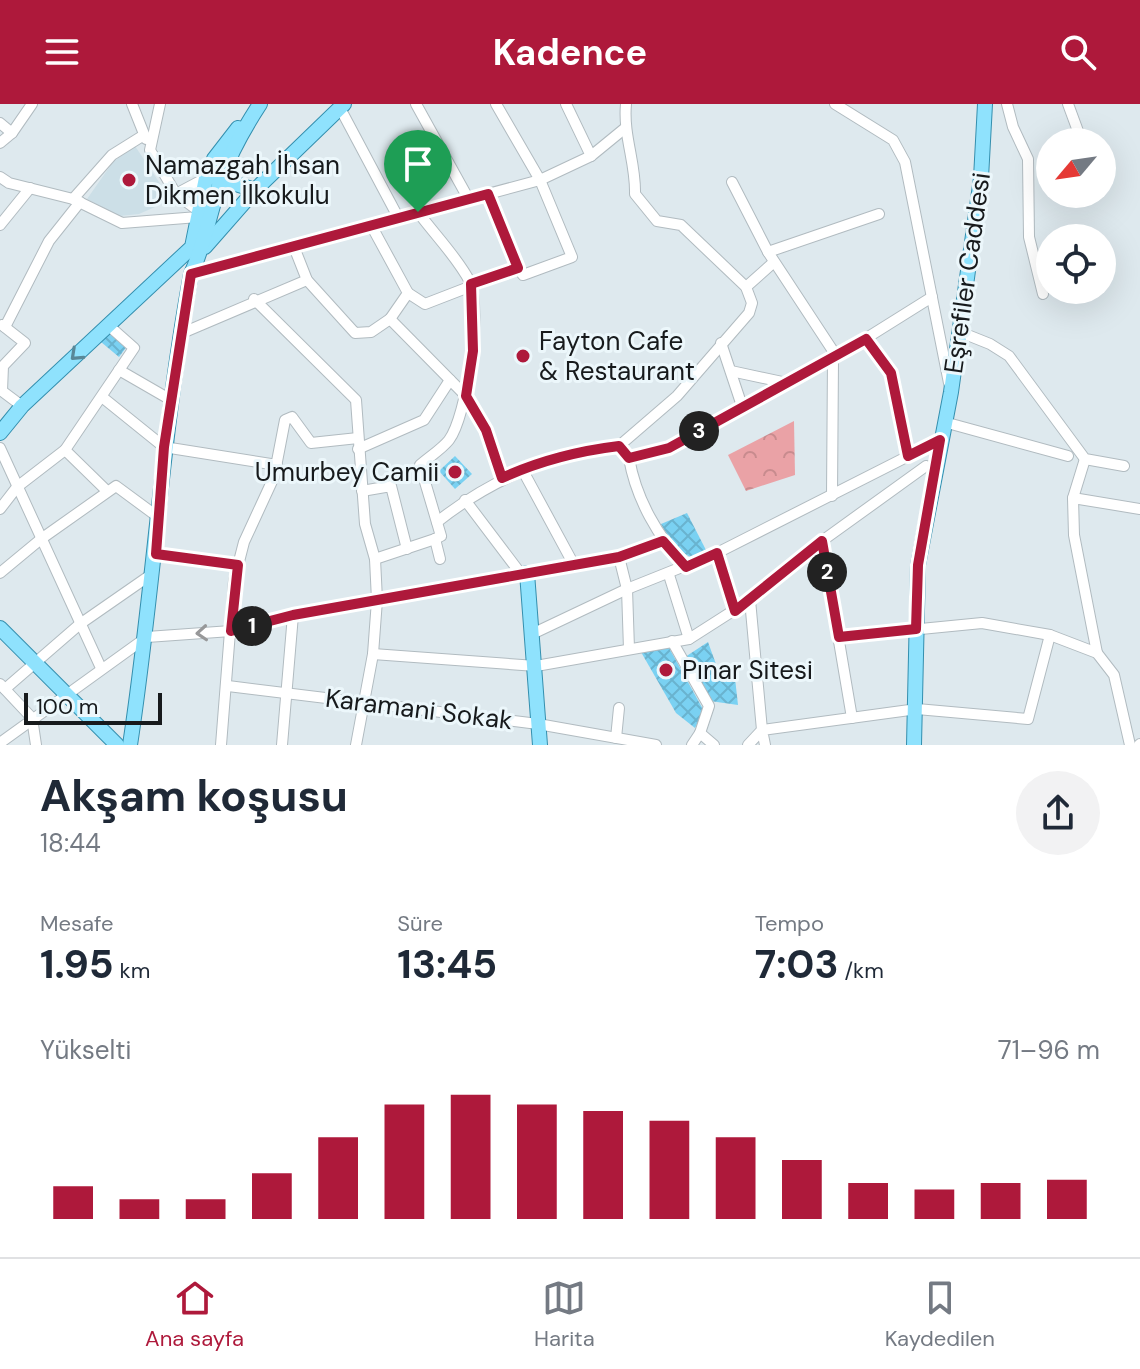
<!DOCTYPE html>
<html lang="tr">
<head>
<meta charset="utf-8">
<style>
  body { margin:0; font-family:"DM Sans",sans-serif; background:#f2f2f3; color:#1f2937; height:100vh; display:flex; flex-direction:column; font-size:30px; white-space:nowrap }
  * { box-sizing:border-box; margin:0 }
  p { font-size:26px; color:#747a83 }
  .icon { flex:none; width:44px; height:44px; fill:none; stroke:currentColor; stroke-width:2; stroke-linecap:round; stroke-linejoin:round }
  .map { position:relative; height:641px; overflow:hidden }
  .details { display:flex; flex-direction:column; background:#fff; flex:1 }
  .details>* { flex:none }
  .needle { width:52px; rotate:241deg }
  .fabs { position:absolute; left:1036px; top:24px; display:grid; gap:16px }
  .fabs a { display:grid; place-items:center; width:80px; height:80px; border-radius:50%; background:#fff; box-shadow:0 8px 32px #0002; font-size:40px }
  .scale { position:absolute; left:24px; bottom:20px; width:138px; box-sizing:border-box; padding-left:8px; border:4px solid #171a1c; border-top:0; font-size:22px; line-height:28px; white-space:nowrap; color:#171a1c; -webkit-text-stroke:6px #ecf7fb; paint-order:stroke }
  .pin { position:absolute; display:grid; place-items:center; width:68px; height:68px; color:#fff; margin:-82px -34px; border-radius:50% 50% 50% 0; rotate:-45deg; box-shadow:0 0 8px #0007 }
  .pin .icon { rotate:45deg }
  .km { position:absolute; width:40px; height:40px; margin:-20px; border-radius:50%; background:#222; color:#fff; font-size:22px; line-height:40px; text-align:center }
  .round { display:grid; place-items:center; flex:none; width:84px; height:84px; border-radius:42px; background:#f2f2f3 }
  .summary { display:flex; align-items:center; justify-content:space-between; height:136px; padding:0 40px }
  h1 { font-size:44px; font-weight:700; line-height:60px }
  .figures { display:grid; grid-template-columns:repeat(3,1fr); gap:12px; height:136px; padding:8px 40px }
  .figures div { display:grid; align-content:center }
  .figures b { font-size:40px; font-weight:700 }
  .figures small { font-size:22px; font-weight:400 }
  .figures p { font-size:22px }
  .chart { height:224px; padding:16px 40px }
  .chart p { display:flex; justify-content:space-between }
  .chart svg { width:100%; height:144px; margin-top:8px; stroke:#ae193b; stroke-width:6 }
  header { display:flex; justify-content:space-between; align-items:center; height:104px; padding:0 40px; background:#ae193b; color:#fff; font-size:36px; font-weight:700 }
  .tab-bar { display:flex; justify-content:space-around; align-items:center; height:112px; border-top:2px solid #e0e1e3; background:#fff; font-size:22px; color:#747a83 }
  .tab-bar a { display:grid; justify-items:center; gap:4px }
  .tab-bar .active { color:#ae193b }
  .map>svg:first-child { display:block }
  .built { fill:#ccdfe7 }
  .forest { fill:url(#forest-crowns) }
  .building { fill:url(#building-cross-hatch) }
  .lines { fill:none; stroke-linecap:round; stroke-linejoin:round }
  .minor-casing { stroke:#b1bbc0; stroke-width:12 }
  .major-casing { stroke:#348fae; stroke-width:16 }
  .minor { stroke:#fff; stroke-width:10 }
  .major { stroke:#8fe2fd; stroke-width:14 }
  .oneway { stroke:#598898 }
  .oneway2 { stroke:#979899 }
  .route-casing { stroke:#fff; stroke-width:16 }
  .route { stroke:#ae193b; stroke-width:10 }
  .poi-dot { fill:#ae193b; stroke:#ecf7fb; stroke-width:3 }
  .labels { text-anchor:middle; stroke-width:6; stroke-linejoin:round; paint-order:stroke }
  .poi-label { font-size:26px; fill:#171a1c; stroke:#ecf7fb; text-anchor:start }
  .street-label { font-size:26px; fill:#171a1c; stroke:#ecf7fb }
</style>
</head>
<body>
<header><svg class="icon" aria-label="menu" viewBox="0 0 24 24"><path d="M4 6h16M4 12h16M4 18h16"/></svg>Kadence<svg class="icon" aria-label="search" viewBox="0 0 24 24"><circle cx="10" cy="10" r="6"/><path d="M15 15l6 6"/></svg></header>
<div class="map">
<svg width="1140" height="641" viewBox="0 0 1140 641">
  <defs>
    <pattern id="forest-crowns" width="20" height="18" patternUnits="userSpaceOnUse" patternTransform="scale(2)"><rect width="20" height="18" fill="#eaa2a6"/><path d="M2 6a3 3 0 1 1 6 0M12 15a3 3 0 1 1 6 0" fill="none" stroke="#c88b8e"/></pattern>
    <pattern id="building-cross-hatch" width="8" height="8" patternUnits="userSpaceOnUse" patternTransform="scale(2)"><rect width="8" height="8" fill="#7ad1f2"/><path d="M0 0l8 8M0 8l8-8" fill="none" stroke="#69b3cf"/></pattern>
  </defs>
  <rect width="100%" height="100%" fill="#dee9ee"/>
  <!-- built -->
  <path class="built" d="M135 42 171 96 139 110 120 112 87 95 113 58Z"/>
  <!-- forest -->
  <path class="forest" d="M794 317 795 371 746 387 728 351Z"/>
  <!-- building -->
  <g class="building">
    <path d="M111 227 128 241 119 253 101 238Z"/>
    <path d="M455 352 472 370 455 385 439 367Z"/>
    <path d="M687 409 707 448 693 455 673 442 661 420Z"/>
    <path d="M708 538 721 574H735L738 601 710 597 685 553Z"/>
    <path d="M668 542 704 607 695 624 676 609 641 548Z"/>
  </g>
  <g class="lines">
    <!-- minor casing -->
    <g class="minor-casing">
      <g id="minor">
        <path d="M132 0 146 35"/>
        <path d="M160 0 150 46 176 90 200 108"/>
        <path d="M416 0 468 94"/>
        <path d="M496 0 540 76 572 153 523 171 518 164"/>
        <path d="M566 0 591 52"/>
        <path d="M835 0 893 36 905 58 949 279"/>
        <path d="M1007 0 1013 23 1028 55 1029 133 1043 190"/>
        <path d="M1068 0 1082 38"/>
        <path d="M340 4 398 113"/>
        <path d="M0 19 12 29"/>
        <path d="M0 39 12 29 32 0"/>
        <path d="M0 73 9 79 73 95 122 119 198 113"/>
        <path d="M732 78 768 148 837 253"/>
        <path d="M176 90 206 74"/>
        <path d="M488 90 518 164"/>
        <path d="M73 95 112 51 144 31"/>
        <path d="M418 108C434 130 458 154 470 178 482 206 467 312 449 336 442 345 429 353 420 361L441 432 435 435"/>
        <path d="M0 121 30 84"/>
        <path d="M371 121 408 189 390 215"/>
        <path d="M294 143 307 176 355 229 371 228 390 215 466 292 486 326 502 374"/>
        <path d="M768 148 879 110"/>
        <path d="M191 170 540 76 591 52 624 25"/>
        <path d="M746 183 774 158"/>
        <path d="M408 189 425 200 518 164"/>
        <path d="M254 195 356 296 365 420 375 455 377 496 373 550 356 641"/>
        <path d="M2 221 25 239 3 262 2 287 22 302"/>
        <path d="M5 223 49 137 80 98"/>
        <path d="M960 228 990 240 1009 252 1085 355 1124 362"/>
        <path d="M180 230 307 176"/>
        <path d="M866 235 891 269 908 352"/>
        <path d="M721 239 742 302"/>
        <path d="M119 266 171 296"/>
        <path d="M731 267 787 279"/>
        <path d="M102 293 164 343 277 361"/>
        <path d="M944 318 1068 352"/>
        <path d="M619 342 677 292 749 209 752 199 746 183 681 121 657 117 635 90C636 59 623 32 626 0"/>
        <path d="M0 344 101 564"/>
        <path d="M358 345 424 316 450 276"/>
        <path d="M65 346 107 387"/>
        <path d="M629 354C636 395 658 433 686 463"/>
        <path d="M1085 355 1073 394 1074 431 1097 549"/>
        <path d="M522 365 574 461"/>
        <path d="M362 387 391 382 407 445"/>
        <path d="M832 392 833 255"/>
        <path d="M1073 394 1140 405"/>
        <path d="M465 396 521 470"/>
        <path d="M0 405 17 383 65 346 134 244 108 221"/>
        <path d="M437 418C493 374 549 351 619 342L629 354 669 344 833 255 932 193"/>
        <path d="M435 435 440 455"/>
        <path d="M822 437 852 614"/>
        <path d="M717 449 735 507"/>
        <path d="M156 450 238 461"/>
        <path d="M619 453 627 485 629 545"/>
        <path d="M375 455 435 435"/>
        <path d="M0 469 41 435 116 382 158 413"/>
        <path d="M669 471 689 535"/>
        <path d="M532 530 627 485 717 449 940 336"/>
        <path d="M839 533 982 519 1050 531 1097 549 1114 571 1130 641"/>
        <path d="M672 537 709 602 700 629 692 641"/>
        <path d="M373 550 536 562 689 535 750 496 822 437 926 362"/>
        <path d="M0 580 32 614 36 641"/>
        <path d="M228 582 538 620 656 641"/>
        <path d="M5 585 80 520 152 470"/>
        <path d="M700 629 714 641"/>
        <path d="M616 634 619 604"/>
        <path d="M0 639 147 533 231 527 293 511 619 453 663 437"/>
        <path d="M221 641 234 477 244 438 274 373 285 316 292 313 311 339 358 334"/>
        <path d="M282 641 293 511"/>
        <path d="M748 641 762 626 750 496"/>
        <path d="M765 641 762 626 917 605 1028 615 1050 531"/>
        <path d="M1139 641 1140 640"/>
      </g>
    </g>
    <!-- major casing -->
    <g class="major-casing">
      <g id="major">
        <path d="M214 73 255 86"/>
        <path d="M205 143 255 86 344 0"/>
        <path d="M0 329 22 302 192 143 206 74 214 55 238 24"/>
        <path d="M527 469 540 641"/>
        <path d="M0 524 117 641"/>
        <path d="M130 641C154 484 162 326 191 170 206 138 210 105 222 73 231 47 245 23 260 0"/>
        <path d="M914 641 918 461 951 288 981 74 985 0"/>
      </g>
    </g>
    <!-- minor -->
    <use href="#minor" class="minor"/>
    <!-- major -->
    <use href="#major" class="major"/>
  </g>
  <!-- one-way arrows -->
  <defs><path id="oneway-chevron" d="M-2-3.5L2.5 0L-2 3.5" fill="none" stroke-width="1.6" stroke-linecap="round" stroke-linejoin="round" transform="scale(2)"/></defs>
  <use class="oneway" href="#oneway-chevron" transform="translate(76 251) rotate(137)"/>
  <use class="oneway2" href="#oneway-chevron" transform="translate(202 529) rotate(176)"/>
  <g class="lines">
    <!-- route casing -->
    <g class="route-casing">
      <path id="route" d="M488 90 518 164 471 180 473 247 466 292 486 326 502 374C541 356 578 347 619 342L629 354 669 344 866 235 891 269 908 352 940 336 918 461 916 525 839 533 822 437 735 507 717 449 686 463 663 437 619 453 293 511 231 527 238 461 156 450 164 343 191 170Z"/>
    </g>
    <!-- route -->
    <use href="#route" class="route"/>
  </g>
  <!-- markers -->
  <g class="poi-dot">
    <circle cx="129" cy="76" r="8"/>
    <circle cx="523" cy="252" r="8"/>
    <circle cx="455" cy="368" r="8"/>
    <circle cx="666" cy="566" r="8"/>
  </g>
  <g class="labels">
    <!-- poi labels -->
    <g class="poi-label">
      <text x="145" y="70">Namazgah İhsan<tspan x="145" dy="30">Dikmen İlkokulu</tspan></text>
      <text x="539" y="246">Fayton Cafe<tspan x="539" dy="30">&amp; Restaurant</tspan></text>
      <text x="439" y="377" text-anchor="end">Umurbey Camii</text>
      <text x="682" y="575">Pınar Sitesi</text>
    </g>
    <!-- street labels -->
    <g class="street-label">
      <text transform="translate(967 169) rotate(-82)" y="9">Eşrefiler Caddesi</text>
      <text transform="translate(419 605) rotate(7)" y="9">Karamani Sokak</text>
    </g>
  </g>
</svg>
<div class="fabs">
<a><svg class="needle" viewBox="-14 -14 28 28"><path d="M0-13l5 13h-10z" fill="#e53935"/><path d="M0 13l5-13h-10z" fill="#747a83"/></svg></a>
<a><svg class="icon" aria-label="locate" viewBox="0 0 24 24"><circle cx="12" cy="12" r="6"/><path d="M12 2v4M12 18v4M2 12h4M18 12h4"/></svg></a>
</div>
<div class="scale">100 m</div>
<div class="pin" style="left:418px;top:108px;background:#1e9e55"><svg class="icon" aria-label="arrive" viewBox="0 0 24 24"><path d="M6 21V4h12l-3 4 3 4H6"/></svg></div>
<b class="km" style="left:252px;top:522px">1</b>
<b class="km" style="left:827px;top:468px">2</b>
<b class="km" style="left:699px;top:327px">3</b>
</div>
<section class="details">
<div class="summary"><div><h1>Akşam koşusu</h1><p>18:44</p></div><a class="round"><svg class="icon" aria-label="share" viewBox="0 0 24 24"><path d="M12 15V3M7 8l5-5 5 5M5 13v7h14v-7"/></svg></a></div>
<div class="figures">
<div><p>Mesafe</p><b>1.95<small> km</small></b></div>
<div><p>Süre</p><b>13:45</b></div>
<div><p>Tempo</p><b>7:03<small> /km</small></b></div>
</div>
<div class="chart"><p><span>Yükselti</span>71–96 m</p>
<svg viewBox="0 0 160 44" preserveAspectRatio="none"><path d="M5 44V34M15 44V38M25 44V38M35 44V30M45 44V19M55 44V9M65 44V6M75 44V9M85 44V11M95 44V14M105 44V19M115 44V26M125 44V33M135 44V35M145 44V33M155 44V32"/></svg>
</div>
</section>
<nav class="tab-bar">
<a class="active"><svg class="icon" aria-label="home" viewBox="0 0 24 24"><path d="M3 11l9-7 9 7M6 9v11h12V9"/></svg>Ana sayfa</a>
<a><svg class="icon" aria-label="map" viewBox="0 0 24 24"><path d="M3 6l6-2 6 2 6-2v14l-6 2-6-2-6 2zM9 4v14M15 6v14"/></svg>Harita</a>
<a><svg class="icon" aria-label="saved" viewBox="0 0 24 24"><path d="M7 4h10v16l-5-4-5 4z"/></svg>Kaydedilen</a>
</nav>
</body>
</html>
